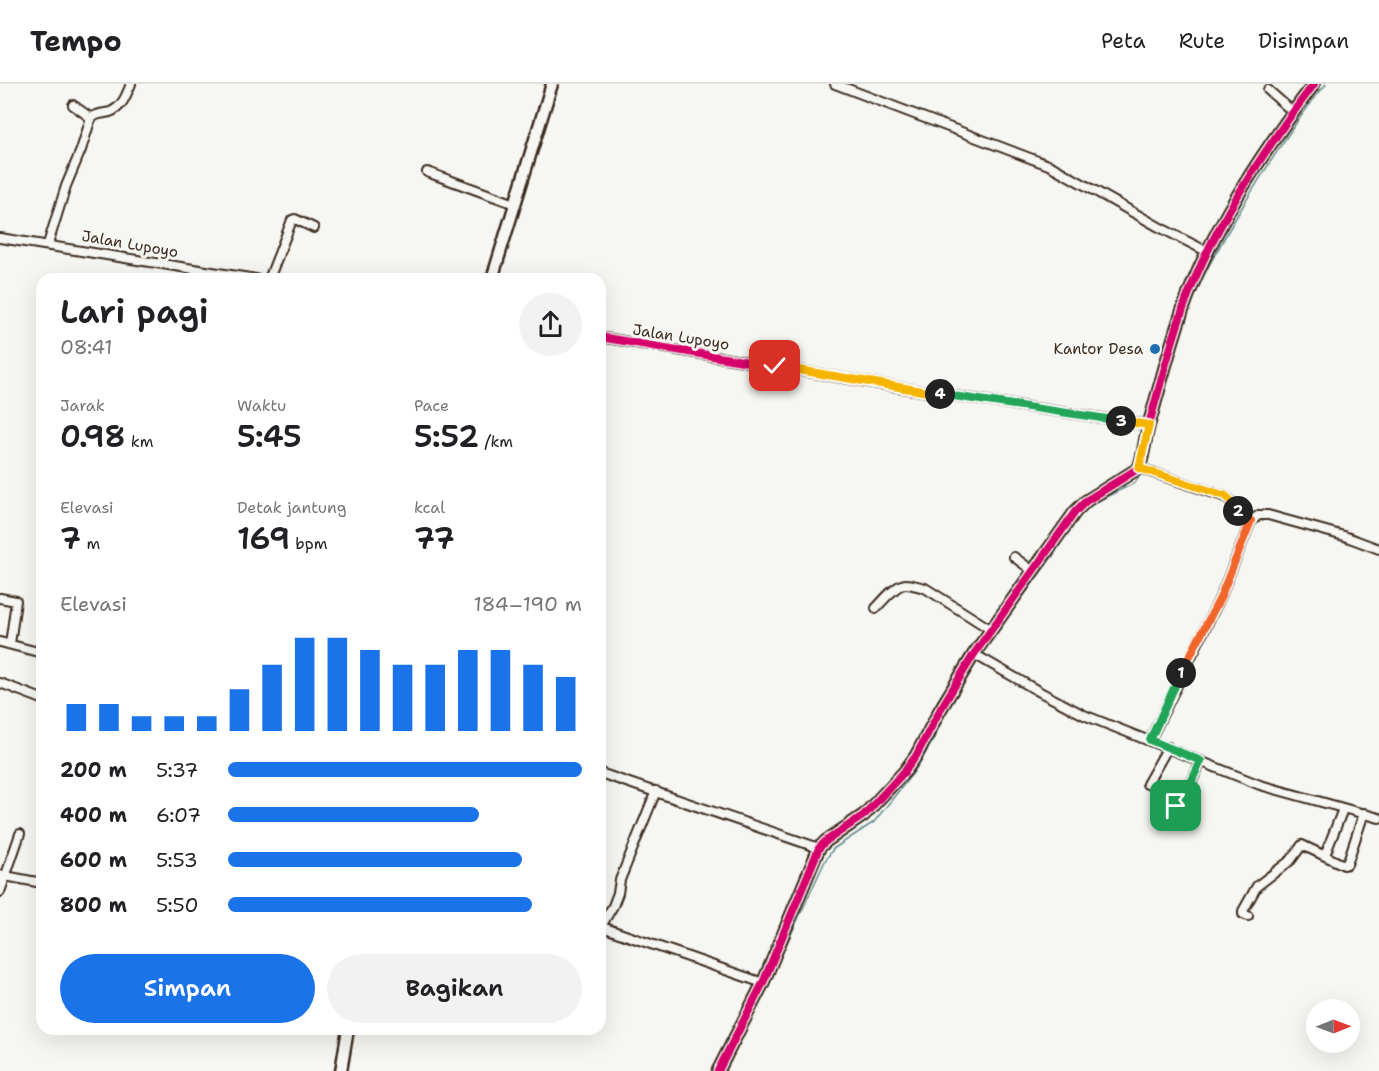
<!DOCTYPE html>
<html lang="id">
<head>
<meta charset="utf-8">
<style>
  body { margin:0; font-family:"Shantell Sans",sans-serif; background:#f2f2f2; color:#202124; height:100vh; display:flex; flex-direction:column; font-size:22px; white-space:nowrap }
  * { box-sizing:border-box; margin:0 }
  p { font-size:20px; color:#757577 }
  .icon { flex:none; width:33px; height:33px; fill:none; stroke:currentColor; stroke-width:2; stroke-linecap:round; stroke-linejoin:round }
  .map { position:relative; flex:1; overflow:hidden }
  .side { position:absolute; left:36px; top:189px; width:570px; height:762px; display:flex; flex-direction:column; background:#fff; border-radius:18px; box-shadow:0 6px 24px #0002 }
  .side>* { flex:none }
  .needle { width:39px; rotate:89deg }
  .fabs { position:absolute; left:1306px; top:915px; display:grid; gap:12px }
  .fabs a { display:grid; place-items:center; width:54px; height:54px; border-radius:50%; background:#fff; box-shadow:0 6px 24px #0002; font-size:30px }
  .pin { position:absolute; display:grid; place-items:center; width:51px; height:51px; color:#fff; margin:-26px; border-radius:12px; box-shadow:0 3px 9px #0006 }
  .km { position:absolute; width:30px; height:30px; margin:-15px; border-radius:50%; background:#222; color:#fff; font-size:16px; line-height:30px; text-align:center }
  .round { display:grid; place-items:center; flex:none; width:63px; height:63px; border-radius:32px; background:#f2f2f2 }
  .overview { display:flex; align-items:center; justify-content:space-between; height:102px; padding:0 24px }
  h1 { font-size:33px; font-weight:600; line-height:45px }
  .figures { display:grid; grid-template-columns:repeat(3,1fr); gap:9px; height:102px; padding:6px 24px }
  .figures div { display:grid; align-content:center }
  .figures b { font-size:30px; font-weight:600 }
  .figures small { font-size:16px; font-weight:400 }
  .figures p { font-size:16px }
  .chart { height:168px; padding:12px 24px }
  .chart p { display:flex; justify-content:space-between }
  .chart svg { width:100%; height:108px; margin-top:6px; stroke:#1a73e8; stroke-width:6 }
  .button { display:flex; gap:12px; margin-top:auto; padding:12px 24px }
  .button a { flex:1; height:69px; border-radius:36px; background:#1a73e8; color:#fff; font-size:24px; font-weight:600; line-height:69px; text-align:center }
  .button a+a { background:#f2f2f2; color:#202124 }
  ul { padding:0 24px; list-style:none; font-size:20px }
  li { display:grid; grid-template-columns:96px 72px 1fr; align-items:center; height:45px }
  li i { height:15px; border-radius:8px; background:#1a73e8 }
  header { display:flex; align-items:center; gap:36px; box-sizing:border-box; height:84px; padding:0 30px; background:#fff; border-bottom:2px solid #e0e0e0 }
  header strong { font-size:28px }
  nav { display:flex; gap:33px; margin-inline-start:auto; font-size:21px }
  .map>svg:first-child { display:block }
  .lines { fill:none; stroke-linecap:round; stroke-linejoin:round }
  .stream { stroke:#638c8e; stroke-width:1.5 }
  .street-casing { stroke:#3b2a1e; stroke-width:12 }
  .secondary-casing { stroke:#3b2a1e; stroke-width:15 }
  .street { stroke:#f6f6f2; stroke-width:8 }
  .secondary { stroke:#f6f6f2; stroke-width:10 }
  .cycleway-casing { stroke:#f6f6f2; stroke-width:11 }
  .cycleway { stroke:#d6006c; stroke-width:8 }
  .split-1-casing { stroke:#fff; stroke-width:12 }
  .split-2-casing { stroke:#fff; stroke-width:12 }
  .split-3-casing { stroke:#fff; stroke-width:12 }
  .split-4-casing { stroke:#fff; stroke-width:12 }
  .split-5-casing { stroke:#fff; stroke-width:12 }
  .split-1 { stroke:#22a559; stroke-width:8 }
  .split-2 { stroke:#f0652b; stroke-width:8 }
  .split-3 { stroke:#f5b400; stroke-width:8 }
  .split-4 { stroke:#22a559; stroke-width:8 }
  .split-5 { stroke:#f5b400; stroke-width:8 }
  .poi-dot { fill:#1f6fb2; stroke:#f6f6f2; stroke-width:2 }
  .labels { text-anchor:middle; stroke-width:6; stroke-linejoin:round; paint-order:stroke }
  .street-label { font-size:15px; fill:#3b2a1e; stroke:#f6f6f2 }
  .poi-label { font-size:15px; fill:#3b2a1e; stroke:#f6f6f2; text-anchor:end }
</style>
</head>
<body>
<header>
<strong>Tempo</strong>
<nav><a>Peta</a><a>Rute</a><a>Disimpan</a></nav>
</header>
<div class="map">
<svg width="1379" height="987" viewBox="0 0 1379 987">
  <rect width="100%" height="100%" fill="#f6f6f2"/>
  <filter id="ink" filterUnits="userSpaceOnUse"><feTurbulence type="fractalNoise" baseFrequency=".0167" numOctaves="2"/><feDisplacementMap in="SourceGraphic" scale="12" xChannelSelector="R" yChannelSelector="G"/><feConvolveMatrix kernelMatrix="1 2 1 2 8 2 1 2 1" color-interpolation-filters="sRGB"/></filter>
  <g filter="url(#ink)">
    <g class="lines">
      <!-- stream -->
      <g class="stream">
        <path d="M1193 213C1209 179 1228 147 1247 115 1272 75 1296 36 1326 0"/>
        <path d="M1149 365 1176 263"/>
        <path d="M1089 421 1135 399 1141 390"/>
        <path d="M980 571 1055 469 1069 445"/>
        <path d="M775 885 825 777 833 765 874 738 913 689 933 657 947 625 978 575"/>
        <path d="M725 987 752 932"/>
      </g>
      <!-- street casing -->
      <g class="street-casing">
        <g id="street">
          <path d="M835 0 1051 82 1159 143 1208 168"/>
          <path d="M1268 6 1293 28"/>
          <path d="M73 21 91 34"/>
          <path d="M427 88 515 120"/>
          <path d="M0 154 256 195"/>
          <path d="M48 160 66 102 81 66 91 34C97 29 103 30 110 28 123 23 126 11 131 0"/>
          <path d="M269 195 292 136 295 135 314 144"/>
          <path d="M600 253 908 305 1149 341"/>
          <path d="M1139 384 1226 413C1236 420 1239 431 1251 437L1259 431H1268L1344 452 1379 465"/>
          <path d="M1014 473 1033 487"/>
          <path d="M0 514 16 517 10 560"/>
          <path d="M876 524C883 517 896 500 906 500 912 500 919 503 925 504L990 545"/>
          <path d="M0 558 42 569"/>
          <path d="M974 570 1040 608 1084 631 1260 701 1379 734"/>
          <path d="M0 599 42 615"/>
          <path d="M1150 656 1220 514 1251 437"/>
          <path d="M600 689 819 764"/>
          <path d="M1147 700 1168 663"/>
          <path d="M1157 710C1159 716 1174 723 1181 722L1201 677"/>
          <path d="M1325 771 1343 725"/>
          <path d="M0 791 42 799"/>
          <path d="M0 808 20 750"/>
          <path d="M1248 832 1243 830V827L1257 802 1291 776 1302 761 1344 781 1347 780 1364 729"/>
          <path d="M602 843 763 899"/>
          <path d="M600 844 613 822 618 809 620 796 656 707"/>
        </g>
      </g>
      <!-- secondary casing -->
      <g class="secondary-casing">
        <g id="secondary">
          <path d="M492 195 552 0"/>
          <path d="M341 987 348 945"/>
          <path d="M718 987 763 899 819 764 826 757 864 731 905 687 916 672 940 626 974 570 1075 428 1086 417 1139 384C1144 370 1145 354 1149 340 1160 302 1170 262 1183 225 1212 144 1262 69 1314 0"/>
        </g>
      </g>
      <!-- street -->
      <use href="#street" class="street"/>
      <!-- secondary -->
      <use href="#secondary" class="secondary"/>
      <!-- cycleway casing -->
      <g class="cycleway-casing">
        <g id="cycleway">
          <path d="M600 253 908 305 1149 341"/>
          <path d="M718 987 763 899 819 764 826 757 864 731 905 687 916 672 940 626 974 570 1075 428 1086 417 1139 384C1144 370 1145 354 1149 340 1160 302 1170 262 1183 225 1212 144 1262 69 1314 0"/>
        </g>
      </g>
      <!-- cycleway -->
      <use href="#cycleway" class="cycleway"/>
    </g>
  </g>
  <g class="lines" filter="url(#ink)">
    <!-- split-1 casing -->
    <g class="split-1-casing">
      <path id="split-1" d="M1176 722H1180L1201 677 1150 656 1181 589"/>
    </g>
    <!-- split-2 casing -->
    <g class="split-2-casing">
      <path id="split-2" d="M1181 589 1220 514 1251 437 1238 427"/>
    </g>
    <!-- split-3 casing -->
    <g class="split-3-casing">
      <path id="split-3" d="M1121 337 1149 341 1139 384 1226 412 1231 417 1238 427"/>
    </g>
    <!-- split-4 casing -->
    <g class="split-4-casing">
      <path id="split-4" d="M940 310 1121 337"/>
    </g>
    <!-- split-5 casing -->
    <g class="split-5-casing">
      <path id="split-5" d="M775 282 940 310"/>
    </g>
    <!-- split-1 -->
    <use href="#split-1" class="split-1"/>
    <!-- split-2 -->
    <use href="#split-2" class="split-2"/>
    <!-- split-3 -->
    <use href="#split-3" class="split-3"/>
    <!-- split-4 -->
    <use href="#split-4" class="split-4"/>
    <!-- split-5 -->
    <use href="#split-5" class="split-5"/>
  </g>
  <!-- markers -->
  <circle class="poi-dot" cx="1155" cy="265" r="6"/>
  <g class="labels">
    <!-- street labels -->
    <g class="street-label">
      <text transform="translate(130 160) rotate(10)" y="5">Jalan Lupoyo</text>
      <text transform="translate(681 253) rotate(9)" y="5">Jalan Lupoyo</text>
    </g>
    <!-- poi labels -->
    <g class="poi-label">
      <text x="1143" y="270">Kantor Desa</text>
    </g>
  </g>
</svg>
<div class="fabs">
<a><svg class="needle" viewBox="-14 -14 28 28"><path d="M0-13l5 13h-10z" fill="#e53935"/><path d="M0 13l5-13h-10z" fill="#757577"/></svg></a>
</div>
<div class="pin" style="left:1176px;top:722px;background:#1e9e55"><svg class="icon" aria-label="arrive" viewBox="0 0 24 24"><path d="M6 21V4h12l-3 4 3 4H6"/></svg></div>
<div class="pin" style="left:775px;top:282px;background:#d93025"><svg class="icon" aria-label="check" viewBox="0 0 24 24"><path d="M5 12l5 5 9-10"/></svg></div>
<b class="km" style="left:1181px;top:589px">1</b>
<b class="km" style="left:1238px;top:427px">2</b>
<b class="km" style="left:1121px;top:337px">3</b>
<b class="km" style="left:940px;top:310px">4</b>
<section class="side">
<div class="overview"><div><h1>Lari pagi</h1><p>08:41</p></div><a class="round"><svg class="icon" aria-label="share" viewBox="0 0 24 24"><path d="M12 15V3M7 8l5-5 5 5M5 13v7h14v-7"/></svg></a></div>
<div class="figures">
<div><p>Jarak</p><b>0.98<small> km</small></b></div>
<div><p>Waktu</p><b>5:45</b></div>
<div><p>Pace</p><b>5:52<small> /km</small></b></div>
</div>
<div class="figures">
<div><p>Elevasi</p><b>7<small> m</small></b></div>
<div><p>Detak jantung</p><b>169<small> bpm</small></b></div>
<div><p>kcal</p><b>77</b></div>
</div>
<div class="chart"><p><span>Elevasi</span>184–190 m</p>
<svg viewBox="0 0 160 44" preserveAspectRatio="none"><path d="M5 44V33M15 44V33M25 44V38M35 44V38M45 44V38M55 44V27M65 44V17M75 44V6M85 44V6M95 44V11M105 44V17M115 44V17M125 44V11M135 44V11M145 44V17M155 44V22"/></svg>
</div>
<ul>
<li><b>200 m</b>5:37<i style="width:100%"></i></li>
<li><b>400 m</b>6:07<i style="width:71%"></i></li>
<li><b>600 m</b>5:53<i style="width:83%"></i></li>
<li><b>800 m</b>5:50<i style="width:86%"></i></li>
</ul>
<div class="button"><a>Simpan</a><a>Bagikan</a></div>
</section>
</div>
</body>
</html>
